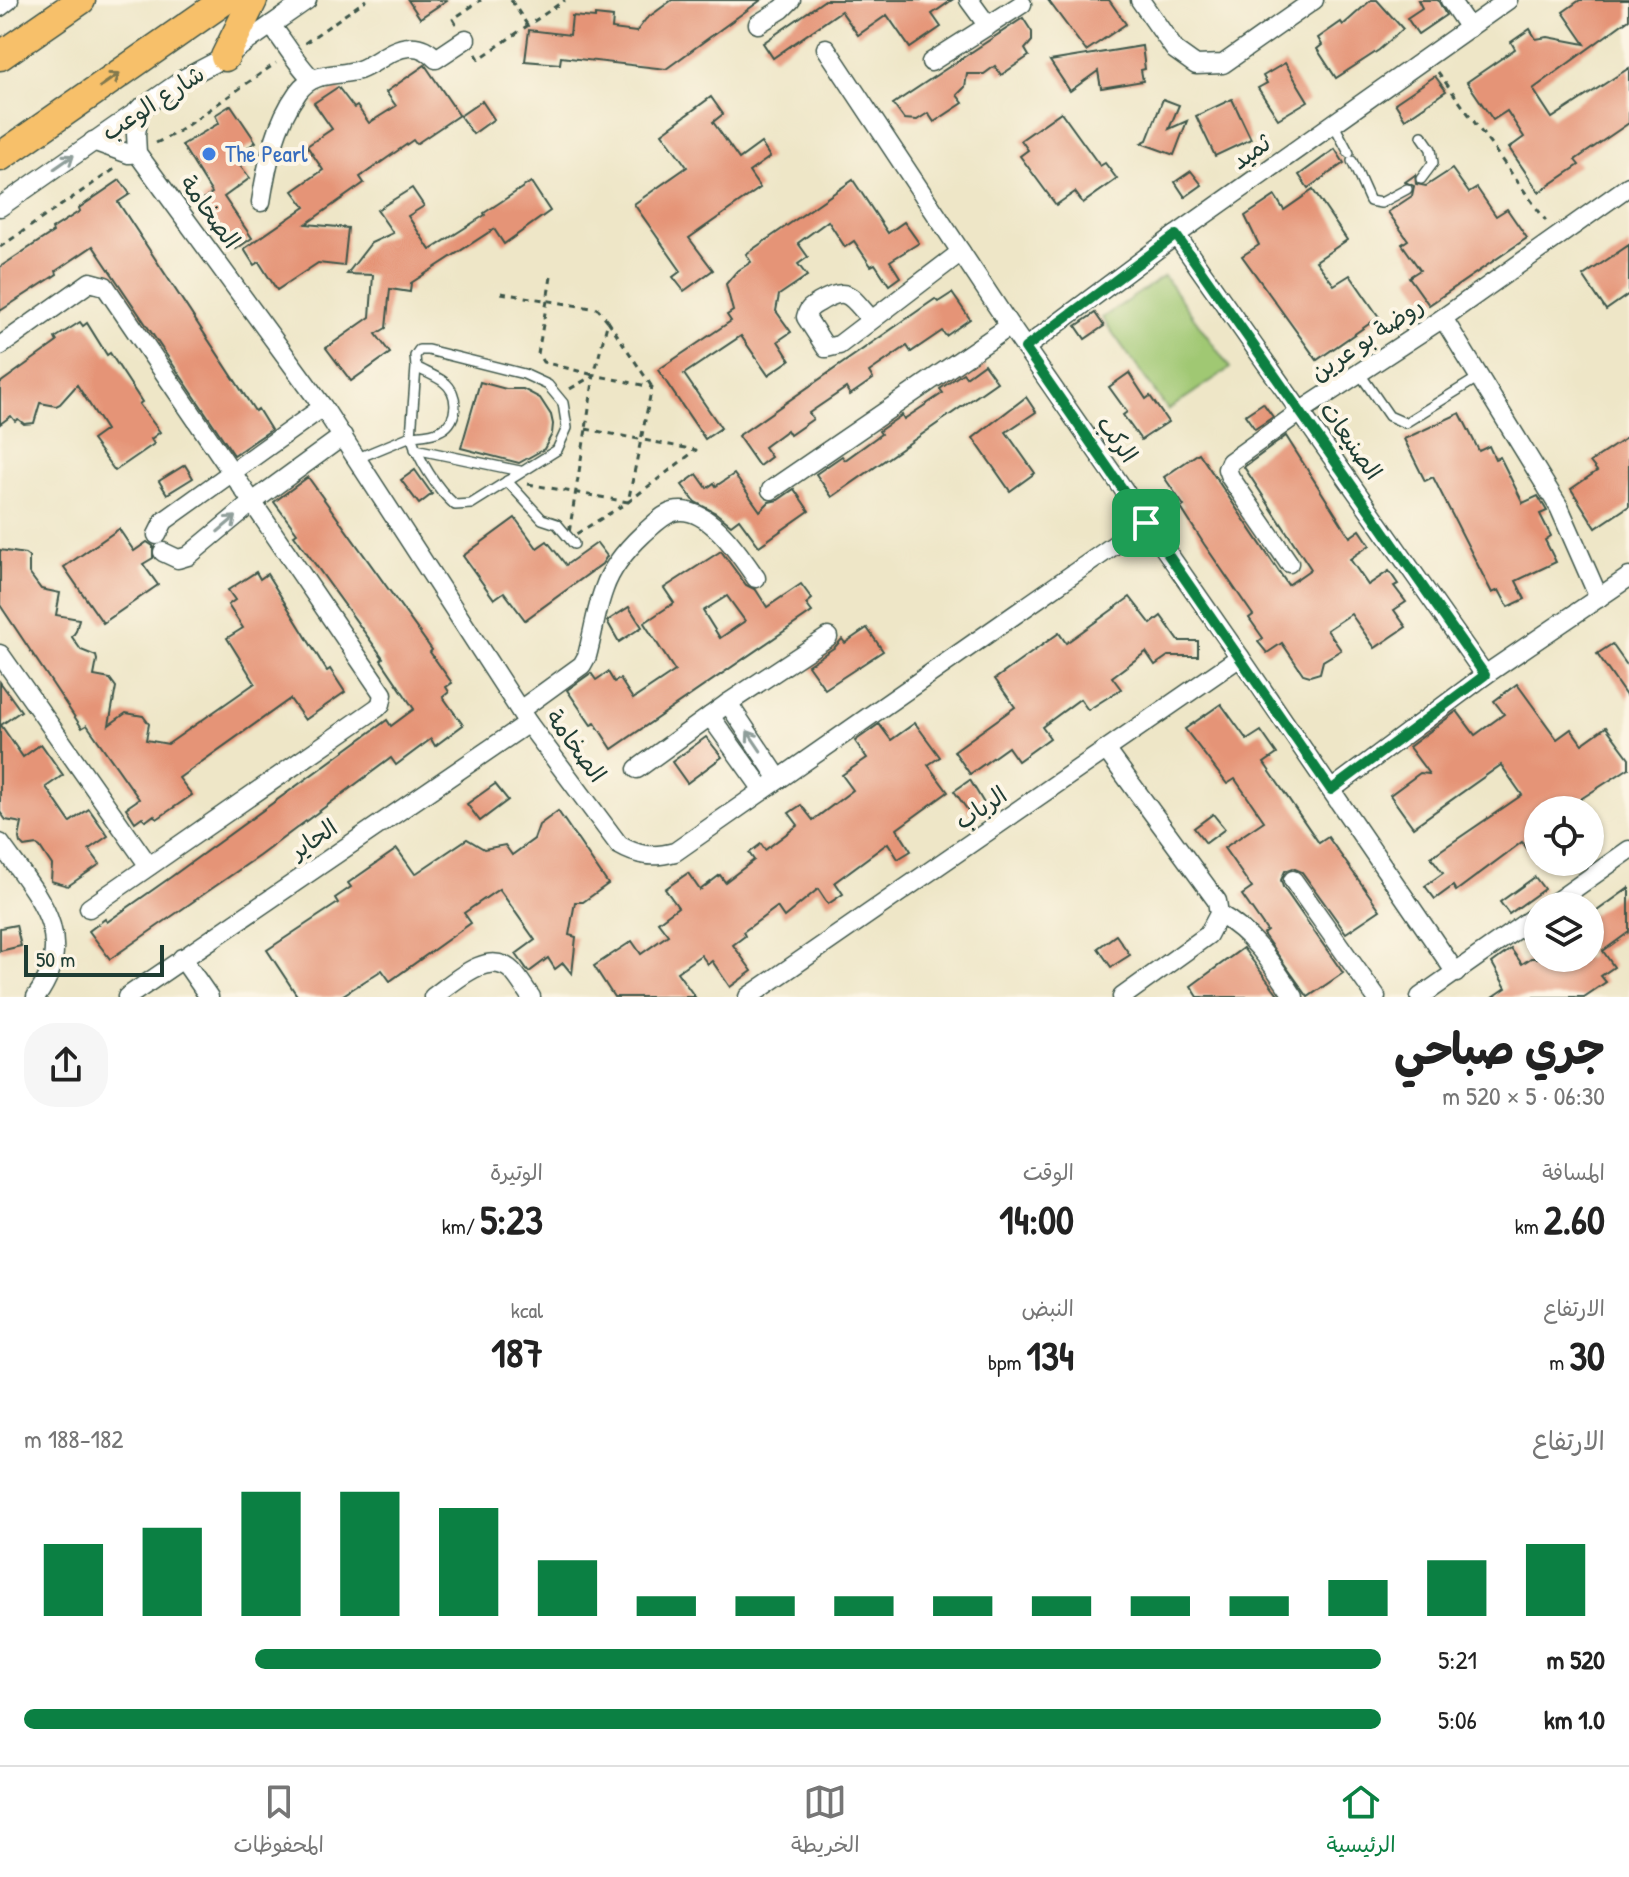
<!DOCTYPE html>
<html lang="ar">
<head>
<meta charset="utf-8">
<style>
  body { margin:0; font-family:"Patrick Hand","Playpen Sans Arabic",sans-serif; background:#f6f6f6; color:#222; direction:rtl; height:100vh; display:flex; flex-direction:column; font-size:30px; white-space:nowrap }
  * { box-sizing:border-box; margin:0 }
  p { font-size:26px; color:#767676 }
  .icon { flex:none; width:44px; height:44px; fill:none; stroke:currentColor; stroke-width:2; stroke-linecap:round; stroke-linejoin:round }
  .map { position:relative; height:997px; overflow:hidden; direction:ltr }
  .drawer { display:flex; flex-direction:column; background:#fff; flex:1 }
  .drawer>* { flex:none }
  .buttons { position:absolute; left:1524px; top:796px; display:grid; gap:16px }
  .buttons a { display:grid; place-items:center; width:80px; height:80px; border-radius:50%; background:#fff; box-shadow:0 2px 6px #0004; font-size:40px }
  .scale { position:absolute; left:24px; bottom:20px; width:140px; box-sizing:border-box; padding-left:8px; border:4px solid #1f3d34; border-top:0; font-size:22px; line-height:28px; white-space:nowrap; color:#1f3d34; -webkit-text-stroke:6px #fcf5e5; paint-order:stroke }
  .pin { position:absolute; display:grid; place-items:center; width:68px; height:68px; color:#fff; margin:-34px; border-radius:16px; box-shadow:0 4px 12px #0006 }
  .round { display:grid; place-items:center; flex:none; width:84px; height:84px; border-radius:32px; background:#f6f6f6 }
  .overview { display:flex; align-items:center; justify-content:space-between; height:136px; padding:0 24px }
  h1 { font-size:44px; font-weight:700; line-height:60px }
  .figures { display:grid; grid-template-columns:repeat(3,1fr); gap:12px; height:136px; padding:8px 24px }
  .figures div { display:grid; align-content:center }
  .figures b { font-size:40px; font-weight:700 }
  .figures small { font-size:22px; font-weight:400 }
  .figures p { font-size:22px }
  .chart { height:224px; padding:16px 24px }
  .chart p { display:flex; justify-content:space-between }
  .chart svg { width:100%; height:144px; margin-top:8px; stroke:#0b8043; stroke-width:6 }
  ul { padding:0 24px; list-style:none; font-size:26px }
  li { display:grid; grid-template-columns:128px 96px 1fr; align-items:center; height:60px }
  li i { height:20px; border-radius:10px; background:#0b8043 }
  .dock { display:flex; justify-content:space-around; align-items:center; height:112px; border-top:2px solid #e0e0e0; background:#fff; font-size:22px; color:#767676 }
  .dock a { display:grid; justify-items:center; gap:4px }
  .dock .current { color:#0b8043 }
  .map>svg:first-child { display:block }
  .green { fill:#a0c873; stroke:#608254; stroke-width:2 }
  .building { fill:#e59477; fill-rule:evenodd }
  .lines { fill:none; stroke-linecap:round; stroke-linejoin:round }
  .lane-casing { stroke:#3e564a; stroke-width:12 }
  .street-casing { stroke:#3e564a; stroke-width:21 }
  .primary-casing { stroke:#3e564a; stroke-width:31 }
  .path { stroke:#3e564a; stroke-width:3; stroke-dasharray:6 6; stroke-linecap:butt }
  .lane { stroke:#fff; stroke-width:9 }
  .street { stroke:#fff; stroke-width:18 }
  .primary { stroke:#f7c06b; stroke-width:28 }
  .oneway { stroke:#80784d }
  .oneway2 { stroke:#8f9e9a }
  .route-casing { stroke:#fff; stroke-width:16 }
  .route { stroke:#0b8043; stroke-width:10 }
  .shop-dot { fill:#3f7fe0; stroke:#fcf5e5; stroke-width:3 }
  .labels { text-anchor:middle; stroke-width:8; stroke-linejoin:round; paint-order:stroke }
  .street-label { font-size:24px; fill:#1f3d34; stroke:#fcf5e5 }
  .shop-label { font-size:24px; fill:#366cbe; stroke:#fcf5e5; text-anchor:start }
</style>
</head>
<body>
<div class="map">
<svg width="1629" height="997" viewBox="0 0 1629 997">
  <rect width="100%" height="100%" fill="#fcf5e5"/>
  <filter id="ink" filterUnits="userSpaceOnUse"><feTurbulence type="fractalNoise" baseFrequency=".0125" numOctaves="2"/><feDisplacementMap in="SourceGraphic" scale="16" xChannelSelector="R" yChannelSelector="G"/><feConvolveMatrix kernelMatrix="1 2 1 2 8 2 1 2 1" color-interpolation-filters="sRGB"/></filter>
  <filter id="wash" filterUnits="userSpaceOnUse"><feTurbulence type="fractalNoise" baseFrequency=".006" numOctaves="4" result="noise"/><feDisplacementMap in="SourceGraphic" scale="32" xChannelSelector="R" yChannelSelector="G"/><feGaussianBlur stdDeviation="1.8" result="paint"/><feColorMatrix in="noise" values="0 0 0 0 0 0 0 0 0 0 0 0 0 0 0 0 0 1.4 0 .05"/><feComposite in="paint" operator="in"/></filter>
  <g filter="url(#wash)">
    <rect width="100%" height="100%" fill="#eee6c7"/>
    <!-- green -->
    <path class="green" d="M1164 276 1230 368 1168 410 1102 318Z"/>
    <g id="blocks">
      <!-- building -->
      <g class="building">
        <path d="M408 0H447L420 18Z"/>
        <path d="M672 0H761L666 69 561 57 560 64 525 61 529 30 570 35 572 16 595 18V15L613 17 612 29 636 32 646 19Z"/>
        <path d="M825 0H952L932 14 941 27 910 48 887 15 858 35 841 11 773 58 763 43Z"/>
        <path d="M1048 0H1109L1126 24 1086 51Z"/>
        <path d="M1371 0H1377L1403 29 1379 50 1336 78 1317 49 1322 45 1318 38 1341 22 1343 25Z"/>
        <path d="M1418 0H1438L1446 15 1418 34 1407 18 1422 8Z"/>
        <path d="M1580 0H1629V19L1533 89 1552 118 1629 68V123L1575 160 1579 165 1539 192 1509 148 1524 137 1507 111 1493 120 1467 82 1515 49 1511 42 1530 29 1536 39 1548 37 1585 44 1563 12Z"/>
        <path d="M1023 18 1032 32V41L1025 49 1029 56 1001 75 995 66 984 74H967L965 87 957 95 963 103 934 122 928 113 917 120 904 119 893 104Z"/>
        <path d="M1142 46 1145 69 1141 70 1143 81 1101 88 1098 71 1070 91 1050 61Z"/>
        <path d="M1285 63 1308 101 1278 119 1258 88 1267 83 1263 76Z"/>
        <path d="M425 65 459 115 416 144 413 140 360 177 364 183 306 224 348 228 344 266 318 263 277 290 259 262 254 265 244 249 305 207 293 191 323 170 307 146 332 129 314 103 338 87 354 108 357 106 369 123 396 106 386 92Z"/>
        <path d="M1435 76 1446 91 1405 119 1395 103Z"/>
        <path d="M711 97 723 114 713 122 739 159 761 143 770 157 749 172 760 188 689 238 713 270 684 291 673 277 681 271 634 204 687 167 662 133Z"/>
        <path d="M1163 99 1179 105 1169 129 1187 121 1174 155 1141 143 1147 140Z"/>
        <path d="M1232 99 1251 139 1215 156 1196 116Z"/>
        <path d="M482 101 494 119 473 134 460 116Z"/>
        <path d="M231 105 256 142 233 157 250 178 224 197 252 238 236 249 202 200 212 193 182 145 219 123 215 115Z"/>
        <path d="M1061 112 1100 166 1105 163 1117 179 1083 203 1075 192 1056 205 1020 156 1028 150 1021 140Z"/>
        <path d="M1335 149 1344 163 1308 188 1299 175Z"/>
        <path d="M1452 169 1469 193 1477 188 1496 216 1507 209 1527 238 1429 305 1409 277 1420 270 1402 244 1408 240 1388 212 1412 196 1414 186 1405 182 1415 175 1416 184 1426 186Z"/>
        <path d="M1191 171 1202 185 1185 197 1175 182Z"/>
        <path d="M120 180 130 194 118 202 255 411 258 409 271 430 234 455 93 246 56 271 57 274 0 311V267L53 232 52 229 80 211 79 208Z"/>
        <path d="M853 180 888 233 904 222 919 243 890 261 900 277 889 285 875 264 871 266 854 241 845 247 828 221 798 243 808 257 798 264 807 276 779 295 776 311 791 332 778 341 790 360 768 375 741 336 684 374 721 428 705 439 658 370 731 321 727 315 733 311 726 284 736 272 751 262 746 254Z"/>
        <path d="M531 182 550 211 504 244 494 229 411 283 410 292 390 289 386 328 376 334 390 353 351 381 326 348 370 317 373 275 347 274 371 243 393 233 377 210 412 188 424 206 408 216 430 250 485 215 484 213Z"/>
        <path d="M1313 190 1347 240 1316 261 1334 285 1350 275 1379 317 1317 360 1242 256 1259 245 1245 216 1275 196 1284 210Z"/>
        <path d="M1629 245V294L1606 310 1583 276Z"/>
        <path d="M952 293 970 319 946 336 942 331 911 352 907 346 869 372 873 379 850 395 846 388 809 413 813 419 790 435 787 430 764 447 771 457 759 466 738 436 935 299 938 302Z"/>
        <path d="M1095 313 1104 326 1085 339 1076 326Z"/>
        <path d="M80 322 83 326 87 323 107 355 110 353 142 402 139 404 160 432 151 439 154 444 115 471 92 440 106 430 77 385 60 404 56 406 40 403 34 423 24 424 18 419 15 421 11 416 0 424V383L57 342 55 338Z"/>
        <path d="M984 364 997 382 832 497 816 474 842 456 845 460 881 434 879 431 902 415 904 419 943 393 940 389 963 373 966 377Z"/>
        <path d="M1129 373 1146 399 1150 396 1168 422 1141 440 1123 415 1127 412 1109 387Z"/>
        <path d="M480 382 506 389H523L540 398 551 415 553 424 552 434 544 449 519 463 461 448Z"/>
        <path d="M1026 397 1036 412 1006 432 1035 473 1010 491 973 438Z"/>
        <path d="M1263 403 1273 417 1255 429 1245 415Z"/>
        <path d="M1460 413 1479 451 1489 446 1495 459 1500 457 1523 503 1538 496 1547 511 1540 514 1551 536 1545 540 1556 562 1516 581 1525 599 1508 607 1499 590 1492 593 1433 477 1425 481 1404 439Z"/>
        <path d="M1286 436 1350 537 1360 530 1370 545 1350 559 1368 585 1389 571 1398 584 1394 586 1406 602 1394 610 1406 627 1375 648 1351 614 1327 630 1341 650 1323 661 1320 673 1310 676 1303 674 1282 643 1267 653 1258 642 1263 638 1249 618 1253 615 1204 544 1181 508 1184 506 1164 477 1199 453 1288 585 1311 569 1244 467Z"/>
        <path d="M1629 436V506L1596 528 1571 489 1597 471 1590 462Z"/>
        <path d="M185 465 193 478 167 494 159 481Z"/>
        <path d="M415 470 432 494 419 504 401 480Z"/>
        <path d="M697 474 707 488 714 483 716 486 734 474 760 511 769 502 778 500 794 489 809 511 759 546 739 519 731 525 716 513 695 502 682 485Z"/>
        <path d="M308 477 432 650 430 652 452 683 446 687 449 692 443 697 463 725 435 746 431 739 396 765 391 758 259 856 110 959 89 931 105 919 107 922 171 877 387 720 391 726 414 709 381 660 383 658 294 535 297 533 274 502Z"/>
        <path d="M515 518 537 548 547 541 566 565 597 543 607 556 602 564 525 620 504 592 494 599 463 556Z"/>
        <path d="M119 529 134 551 147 542 153 546V558L143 564 158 585 103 623 64 567Z"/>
        <path d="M0 550 25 554 29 557V573L41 589 60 593 56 615 79 619 76 631 72 637 81 650 96 656 97 660 94 676 110 679 116 687 109 725 126 713 143 716 149 724 146 740 168 744 255 683 227 638 243 628 228 605 235 600 228 590 256 572 260 579 267 574 327 671 330 669 345 692 305 720 290 699 179 778 192 795 157 819 154 815 146 821 142 817 135 822 126 808 139 799 87 725 82 728 0 605Z"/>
        <path d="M721 551 746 585 756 590 767 607 801 584 812 599 806 604 812 612 612 749 595 723 591 725 567 690 591 673 596 680 608 672 614 682 620 679 633 699 675 671 644 623 674 603 664 588ZM727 596 745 621 720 638 703 611Z"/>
        <path d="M1130 597 1151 624 1161 616 1179 641H1198V656H1168L1155 665 1146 652 1112 677 1121 689 1088 710 1080 699 1042 727 1050 738 1018 761 1008 747 970 774 954 751 1015 707 995 679 1059 633 1066 643Z"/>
        <path d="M629 607 642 627 619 642 607 621Z"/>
        <path d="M867 628 883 651 825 689 808 665 835 647 842 639 845 643Z"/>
        <path d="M1612 644 1629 668V700L1597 654Z"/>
        <path d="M0 682 21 711 1 725 23 757 41 744 63 775 46 787 70 822 89 809 108 836 89 849 100 864 68 886 51 881 52 865 40 847 37 845 24 847 20 843 19 838 22 823 6 820 0 812Z"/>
        <path d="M1517 684 1557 739 1571 729 1582 744 1606 727 1629 758V768L1576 802 1582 810H1538V863L1522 842 1456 891 1453 886 1435 899 1425 886 1443 873 1431 857 1522 795 1501 765 1413 827 1390 795 1420 773 1429 774 1409 747 1457 711 1475 735 1504 714 1494 701Z"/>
        <path d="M1221 704 1247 740 1261 731 1277 754 1264 763 1319 843 1328 837 1380 910 1346 933 1302 872 1293 868 1285 871 1281 880 1283 887 1343 973 1308 997 1263 934 1267 931 1242 895 1252 888 1224 848 1264 821 1235 779 1227 784 1185 729Z"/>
        <path d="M915 723 940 757 928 765 948 792 897 829 911 851 898 859 888 843 835 882 843 894 828 904 818 889 784 917 777 907 743 932 745 936 733 945 752 971 730 987 712 961 708 964 701 955 677 972 695 997H614L594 966 632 941 641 954 668 935 658 922 678 907 665 889 688 873 700 890 720 875 725 882 754 860 749 853 761 844 765 850 798 825 789 813 801 805 813 820 853 790 842 775 867 758 855 741 879 724 891 740Z"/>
        <path d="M706 737 722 757 687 783 672 762Z"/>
        <path d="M970 780 988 810 974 819 954 791Z"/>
        <path d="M495 784 508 800 480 821 467 804Z"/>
        <path d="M558 811 608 884 583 902H575L569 935 576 937 572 974 563 963 555 969 548 958 529 972 516 954 535 940 499 889 464 913 471 923 390 981 382 970 340 997H298L267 950 338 903 335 898 351 887 348 883 397 849 415 874 467 839 484 849 505 845 512 855 534 839 539 825Z"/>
        <path d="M1213 814 1225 829 1206 843 1194 828Z"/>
        <path d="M1535 877 1544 889 1509 914 1500 902Z"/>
        <path d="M1629 888V932L1603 951 1614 967 1601 976 1606 982 1584 997H1493L1506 988 1492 963 1511 949 1522 964 1531 958H1590V916Z"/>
        <path d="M16 925 21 946 0 951V928Z"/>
        <path d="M1116 935 1130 955 1111 967 1098 948Z"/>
        <path d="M1243 948 1280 997H1198L1191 986Z"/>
      </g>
    </g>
  </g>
  <g filter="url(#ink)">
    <use href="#blocks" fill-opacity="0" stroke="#3e564a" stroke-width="2"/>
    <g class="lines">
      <!-- lane casing -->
      <g class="lane-casing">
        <g id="lane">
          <path d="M1333 123 1349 153"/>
          <path d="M1352 161 1370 201 1381 203 1407 189"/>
          <path d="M1421 179 1433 163 1431 149 1422 136"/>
          <path d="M1360 374 1389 416 1405 423 1479 377"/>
          <path d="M415 449 520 471"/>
          <path d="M358 458 411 436 416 367 415 356 419 350H428L524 374 548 385 563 403 567 428 557 450 471 504 455 505C436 488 419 460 411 436 420 435 433 435 441 430 459 421 459 393 444 382 436 376 425 372 416 367"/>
          <path d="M507 481 542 519 557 524 574 544"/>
        </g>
      </g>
      <!-- street casing -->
      <g class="street-casing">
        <g id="street">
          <path d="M969 0 988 26"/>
          <path d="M1140 0 1175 50 1196 65 1223 64 1314 0"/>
          <path d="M1450 0 1469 28"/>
          <path d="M0 7 9 0"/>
          <path d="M758 24 782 9 791 0"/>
          <path d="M271 25C285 43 296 63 312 79"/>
          <path d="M826 48 1010 326 1240 657 1456 973"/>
          <path d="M931 62 1022 4"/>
          <path d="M140 108 136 134 137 153 323 407 528 723 619 845C638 856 653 858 675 852L1146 523"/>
          <path d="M93 141 129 154 137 153"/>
          <path d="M261 202C267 164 275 124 298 92 314 70 337 77 359 70 376 64 391 48 409 47 420 46 429 51 436 59L466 39"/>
          <path d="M0 207 185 78 225 57 307 0"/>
          <path d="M1176 235 1485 675"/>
          <path d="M1443 318 1559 507 1599 598"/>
          <path d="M872 320C850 297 849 284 818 303 811 307 808 309 806 317L826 348 839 345 961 252"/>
          <path d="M0 346 90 282 105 286 383 694 381 704 377 708 89 908"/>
          <path d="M1025 348 1176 235 1508 0"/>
          <path d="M771 490 1010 326"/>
          <path d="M157 535 164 521 323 407"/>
          <path d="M163 552 178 559 188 556 254 501 343 436"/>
          <path d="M1289 563 1230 477 1227 469 1230 462 1301 411 1443 318 1629 186"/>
          <path d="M0 654 149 866"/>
          <path d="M728 703 779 779"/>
          <path d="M520 710 582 665 587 656C593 634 596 610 604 589 611 568 627 549 643 534 651 527 662 515 673 512 707 503 740 555 756 578"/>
          <path d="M710 716 763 790"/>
          <path d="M1107 751 1217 901 1219 914 1208 935 1122 997"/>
          <path d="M637 769 728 703 828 637"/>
          <path d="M1331 790 1485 675 1629 577"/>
          <path d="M0 843C35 893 80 936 36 997"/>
          <path d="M1293 880 1376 997"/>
          <path d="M1550 906 1629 850"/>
          <path d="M1219 914C1253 933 1273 965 1294 997"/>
          <path d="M182 958 209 997"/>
          <path d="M127 997 528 723"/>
          <path d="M433 997C453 983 488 948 512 971 519 978 525 989 531 997"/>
          <path d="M748 997 1240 657"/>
          <path d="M1420 997 1538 914"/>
        </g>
      </g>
      <!-- primary casing -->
      <g class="primary-casing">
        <g id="primary">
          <path d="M0 56 81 0"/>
          <path d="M225 57 253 0"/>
          <path d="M0 157 225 0"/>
        </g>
      </g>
      <!-- path -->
      <g class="path">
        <path d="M511 0 528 26"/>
        <path d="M456 24 453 19 481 0"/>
        <path d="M305 43 366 0"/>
        <path d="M476 54 479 59 565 0"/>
        <path d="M1438 72 1546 221"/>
        <path d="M156 143 176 133 276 63"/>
        <path d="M0 247 116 168"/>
        <path d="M551 277 538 354 543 362 594 375"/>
        <path d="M501 293 598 309 608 321 594 375 586 429"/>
        <path d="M608 321 652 387"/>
        <path d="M586 429 696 450 628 502 568 539Z"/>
        <path d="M528 484 628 502 652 387 594 375 568 390"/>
      </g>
      <!-- lane -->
      <use href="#lane" class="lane"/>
      <!-- street -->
      <use href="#street" class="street"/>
      <!-- primary -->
      <use href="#primary" class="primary"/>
    </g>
    <!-- one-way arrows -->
    <defs><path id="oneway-shaft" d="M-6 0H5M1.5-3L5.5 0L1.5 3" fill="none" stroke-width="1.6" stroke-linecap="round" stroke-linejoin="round" transform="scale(2)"/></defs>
    <use class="oneway" href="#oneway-shaft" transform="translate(110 80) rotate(-35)"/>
    <g class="oneway2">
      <use href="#oneway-shaft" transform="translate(64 162) rotate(-35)"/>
      <use href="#oneway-shaft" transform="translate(227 524) rotate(-40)"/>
      <use href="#oneway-shaft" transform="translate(754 741) rotate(-124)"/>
    </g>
  </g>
  <g class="lines" filter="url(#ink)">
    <!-- route casing -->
    <g class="route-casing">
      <path id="route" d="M1176 235 1485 675 1331 790 1025 348Z"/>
    </g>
    <!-- route -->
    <use href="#route" class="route"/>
  </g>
  <!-- markers -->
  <circle class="shop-dot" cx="209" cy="154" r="8"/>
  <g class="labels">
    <!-- street labels -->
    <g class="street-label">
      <text transform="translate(153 103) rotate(-33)" y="8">شارع الوعب</text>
      <text transform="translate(1251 152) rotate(-35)" y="8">ثميد</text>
      <text transform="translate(210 212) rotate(54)" y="8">الصخامة</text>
      <text transform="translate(1367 339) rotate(-34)" y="8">روضة بو عرين</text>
      <text transform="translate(1117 439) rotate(55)" y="8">الركب</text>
      <text transform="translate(1351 441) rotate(55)" y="8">الصنيعات</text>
      <text transform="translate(576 746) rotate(54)" y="8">الصخامة</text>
      <text transform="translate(981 808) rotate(-34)" y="8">الرباب</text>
      <text transform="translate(314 839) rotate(-34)" y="8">الحاير</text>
    </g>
    <!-- shop labels -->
    <g class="shop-label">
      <text x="225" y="162">The Pearl</text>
    </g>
  </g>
</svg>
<div class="buttons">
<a><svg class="icon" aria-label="locate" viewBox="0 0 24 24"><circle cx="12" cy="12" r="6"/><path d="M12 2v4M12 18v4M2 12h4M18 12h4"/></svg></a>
<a><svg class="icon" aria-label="layers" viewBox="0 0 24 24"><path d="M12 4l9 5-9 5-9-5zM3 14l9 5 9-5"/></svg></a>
</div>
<div class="scale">50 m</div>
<div class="pin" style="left:1146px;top:523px;background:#1e9e55"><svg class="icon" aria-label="arrive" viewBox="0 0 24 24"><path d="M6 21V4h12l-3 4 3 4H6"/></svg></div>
</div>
<section class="drawer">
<div class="overview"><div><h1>جري صباحي</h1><p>06:30 · 5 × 520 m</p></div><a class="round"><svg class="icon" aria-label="share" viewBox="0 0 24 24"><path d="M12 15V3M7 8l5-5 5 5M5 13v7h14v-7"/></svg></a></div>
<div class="figures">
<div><p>المسافة</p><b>2.60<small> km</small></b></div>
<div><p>الوقت</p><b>14:00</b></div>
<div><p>الوتيرة</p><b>5:23<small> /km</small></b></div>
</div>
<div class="figures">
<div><p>الارتفاع</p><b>30<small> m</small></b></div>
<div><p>النبض</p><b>134<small> bpm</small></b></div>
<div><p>kcal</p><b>187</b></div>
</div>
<div class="chart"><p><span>الارتفاع</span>182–188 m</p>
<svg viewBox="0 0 160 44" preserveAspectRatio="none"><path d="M5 44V22M15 44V17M25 44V6M35 44V6M45 44V11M55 44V27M65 44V38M75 44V38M85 44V38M95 44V38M105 44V38M115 44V38M125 44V38M135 44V33M145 44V27M155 44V22"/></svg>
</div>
<ul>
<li><b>520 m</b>5:21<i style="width:83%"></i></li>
<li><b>1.0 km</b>5:06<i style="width:100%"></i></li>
</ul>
</section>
<nav class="dock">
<a class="current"><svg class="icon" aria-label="home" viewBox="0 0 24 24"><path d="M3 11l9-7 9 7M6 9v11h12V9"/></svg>الرئيسية</a>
<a><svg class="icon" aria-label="map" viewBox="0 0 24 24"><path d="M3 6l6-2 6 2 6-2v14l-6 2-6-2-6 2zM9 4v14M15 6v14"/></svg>الخريطة</a>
<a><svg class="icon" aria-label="saved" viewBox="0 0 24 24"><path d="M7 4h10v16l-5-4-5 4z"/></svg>المحفوظات</a>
</nav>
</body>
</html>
